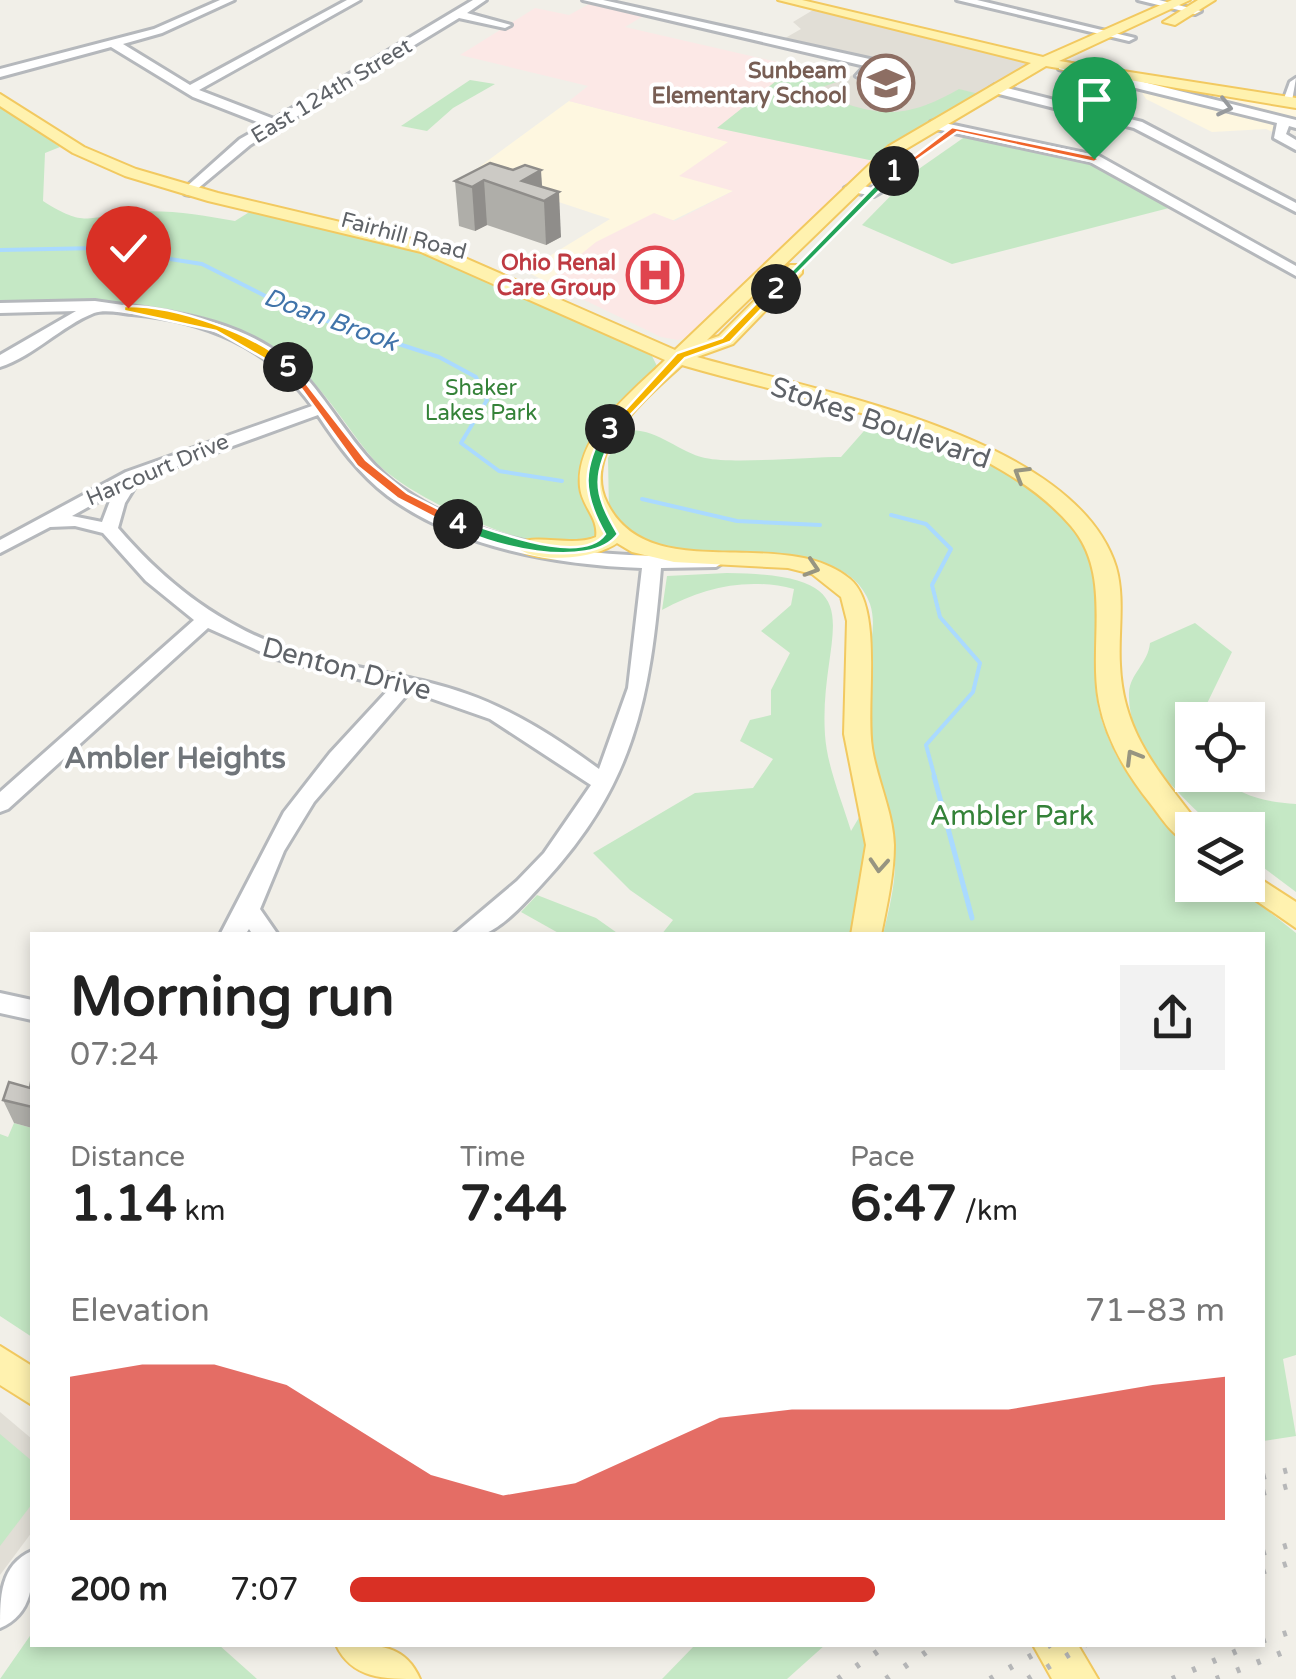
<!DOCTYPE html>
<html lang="en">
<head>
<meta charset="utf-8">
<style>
  body { margin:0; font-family:"Varela Round",sans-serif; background:#f2f2f2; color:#222; height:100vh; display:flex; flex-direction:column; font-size:38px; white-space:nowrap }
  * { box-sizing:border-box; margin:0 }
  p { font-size:32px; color:#767676 }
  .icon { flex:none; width:55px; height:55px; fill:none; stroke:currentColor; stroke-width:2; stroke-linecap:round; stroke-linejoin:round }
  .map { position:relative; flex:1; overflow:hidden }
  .panel { position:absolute; left:30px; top:932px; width:1235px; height:715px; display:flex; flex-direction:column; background:#fff; border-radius:0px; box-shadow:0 5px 15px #0003 }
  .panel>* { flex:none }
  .tools { position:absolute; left:1175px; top:702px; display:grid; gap:20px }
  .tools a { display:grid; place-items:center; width:90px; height:90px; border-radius:0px; background:#fff; box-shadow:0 5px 15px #0003; font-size:50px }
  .pin { position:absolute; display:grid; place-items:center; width:85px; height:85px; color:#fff; margin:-102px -42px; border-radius:50% 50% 50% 0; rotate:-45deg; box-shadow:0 0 10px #0007 }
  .pin .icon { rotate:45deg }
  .km { position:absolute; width:50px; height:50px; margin:-25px; border-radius:50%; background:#222; color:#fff; font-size:28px; line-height:50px; text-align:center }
  .round { display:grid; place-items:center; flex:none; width:105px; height:105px; border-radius:0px; background:#f2f2f2 }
  .head { display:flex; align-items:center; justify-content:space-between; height:170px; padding:0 40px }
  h1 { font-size:55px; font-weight:700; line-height:75px }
  .figures { display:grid; grid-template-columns:repeat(3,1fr); gap:15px; height:170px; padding:10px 40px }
  .figures div { display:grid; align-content:center }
  .figures b { font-size:50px; font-weight:700 }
  .figures small { font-size:28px; font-weight:400 }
  .figures p { font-size:28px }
  .chart { height:280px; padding:20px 40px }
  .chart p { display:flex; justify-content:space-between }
  .chart svg { width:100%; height:180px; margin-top:10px; fill:#d93025; opacity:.7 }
  ul { padding:0 40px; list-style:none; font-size:32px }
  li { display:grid; grid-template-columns:160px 120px 1fr; align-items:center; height:75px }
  li i { height:25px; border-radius:12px; background:#d93025 }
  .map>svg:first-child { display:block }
  .commercial { fill:#fef7e0 }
  .education { fill:#e1ded6 }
  .medical { fill:#fce8e6 }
  .green { fill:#c5e8c5 }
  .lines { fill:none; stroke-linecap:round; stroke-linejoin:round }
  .stream-far1 { stroke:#aadaff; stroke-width:4 }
  .stream { stroke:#aadaff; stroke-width:5 }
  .minor-casing { stroke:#b5b8bc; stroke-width:6 }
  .major-casing { stroke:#f2c960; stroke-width:4 }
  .minor { fill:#fff; fill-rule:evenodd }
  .major { fill:#fff2af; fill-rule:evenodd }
  .rail { stroke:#b6b7b8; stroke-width:6; stroke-dasharray:4 18; stroke-linecap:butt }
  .wall { fill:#afaea9 }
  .shaded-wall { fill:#8f8d8a }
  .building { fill:#cccac5; stroke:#8f8d8a; stroke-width:2.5 }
  .oneway { stroke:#979a9d }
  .oneway2 { stroke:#979581 }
  .split-1 { fill:#f0652b; stroke:#fff; stroke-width:2.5 }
  .split-2 { fill:#22a559; stroke:#fff; stroke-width:2.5 }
  .split-3 { fill:#f5b400; stroke:#fff; stroke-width:2.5 }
  .split-4 { fill:#22a559; stroke:#fff; stroke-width:2.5 }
  .split-5 { fill:#f0652b; stroke:#fff; stroke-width:2.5 }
  .split-6 { fill:#f5b400; stroke:#fff; stroke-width:2.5 }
  .labels { text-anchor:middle; stroke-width:8; stroke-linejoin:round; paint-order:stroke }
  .far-education-label { font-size:22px; font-weight:bold; fill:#785e54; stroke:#fff; text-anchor:end }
  .far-street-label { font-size:22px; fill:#5f6368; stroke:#fff }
  .far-health-label { font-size:22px; font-weight:bold; fill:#be3a42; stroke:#fff; text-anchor:end }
  .far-park-label { font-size:22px; fill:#348238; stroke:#fff }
  .far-water-label { font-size:25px; font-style:italic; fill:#4174aa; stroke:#fff }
  .street-label { font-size:28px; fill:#5f6368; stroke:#fff }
  .park-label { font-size:28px; fill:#348238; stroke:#fff }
  .neighbourhood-label { font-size:30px; font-weight:bold; fill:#70757a; stroke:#fff }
</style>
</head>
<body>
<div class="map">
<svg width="1296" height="1679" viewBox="0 0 1296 1679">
  <rect width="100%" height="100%" fill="#f1efe8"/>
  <!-- commercial -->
  <g class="commercial">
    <path d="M1131 76 1296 103V124L1284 121 1279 135 1266 129 1212 132 1146 99Z"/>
    <path d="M569 101 729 142 735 190 547 282 525 271 610 219 471 173Z"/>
  </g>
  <!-- education -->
  <g class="education">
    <path d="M813 10 1026 61 1029 63 909 136 717 128 795 66 848 78 870 63 780 41 801 29 793 22Z"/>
    <path d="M0 1412 32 1439V1532L0 1575Z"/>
  </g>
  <!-- medical -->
  <path class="medical" d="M591 3 645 15 625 27 795 66 718 128 874 161 689 337 678 340 661 337 547 282 596 242 654 213 675 221 733 191 679 176 728 142 569 101 588 86 460 55 535 8 569 15Z"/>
  <!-- green -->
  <g class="green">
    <path d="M795 66 848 78 808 92C875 113 896 125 959 89L979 94 874 161 717 128Z"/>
    <path d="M470 80 495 84 453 108 427 131 401 126Z"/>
    <path d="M0 105 60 147 45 153 43 201C87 229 87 216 133 212 166 209 202 215 235 221L251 211 406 246 502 282 652 356 657 366C609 424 549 457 603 539 593 541 583 545 573 546 526 550 406 497 374 460 340 420 315 371 267 343 189 298 88 299 0 303Z"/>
    <path d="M966 136 1088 162 1169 208 952 264 862 225 913 173Z"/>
    <path d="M871 423C951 448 1064 476 1093 568 1104 603 1095 638 1095 674 1094 743 1145 805 1192 850V885H1236L1296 933V1355L1283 1359 1296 1436 1263 1441 1262 935H883C890 905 898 876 894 845 890 807 873 771 870 733 868 715 865 697 866 679 867 655 878 628 870 604 847 537 733 561 681 550 651 545 630 533 609 512L608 458 624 431C655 426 677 452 705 458 734 464 807 457 841 457Z"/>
    <path d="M727 573C884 575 818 629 825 735 827 766 842 801 851 831L870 799 866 935H661L673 920 630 890 593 853 695 793 753 788 773 759 740 741 750 720 771 715V690L790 653 761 631 791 605 794 589C747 577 703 587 662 610L667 576Z"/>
    <path d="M1195 623 1232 652 1199 720H1192V775H1217C1240 796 1264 802 1296 804V892L1248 856V830H1218C1181 798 1127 747 1129 693 1130 673 1148 664 1150 643Z"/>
    <path d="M537 895 596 918 620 935H562L521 912Z"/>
    <path d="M14 1123 32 1128V1337L0 1316V1134L8 1137Z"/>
    <path d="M0 1434 32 1461V1504L0 1546Z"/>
    <path d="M32 1633V1645H219L257 1679H0Z"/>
    <path d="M695 1645H825L787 1679H662Z"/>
  </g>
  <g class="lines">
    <!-- stream-far1 -->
    <g class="stream-far1">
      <path d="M0 250 99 248 202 264 293 310 439 357 476 377 487 400 461 443 499 471 562 481"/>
      <path d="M642 499 737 521 820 525"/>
      <path d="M891 515 926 524 951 549 932 585 940 617 980 663 973 692 926 745 935 778"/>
    </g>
    <!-- stream -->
    <path class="stream" d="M934 776 972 918"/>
    <!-- minor casing -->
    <g class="minor-casing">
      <g id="minor">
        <path d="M220 0H234L162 33 123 44 190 85 347 0H360L199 90 274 119 473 0H486L467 13 511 25 505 28 459 18 250 145 190 195 185 194V188L240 139 265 125 193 97 111 47 0 77V69L154 29Z"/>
        <path d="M583 0H603L874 60 895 65 902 72C888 83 871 85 856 76L865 66ZM876 68 887 71H888L871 74Z"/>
        <path d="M957 0H977L1135 38 1129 41Z"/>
        <path d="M1138 0H1159L1201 11 1195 14Z"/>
        <path d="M1063 62 1296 120V128L1289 126 1286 134 1296 140V150L1274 138 1277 123 1059 69V63Z"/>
        <path d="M1296 78 1292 101 1282 104 1290 82Z"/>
        <path d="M995 85 1142 122 1296 203V212L1134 128 991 92 989 89Z"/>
        <path d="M935 121 1099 156 1296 266V276L1090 162 931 128V122Z"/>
        <path d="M852 184 879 189 881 192 874 196 847 191 845 188Z"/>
        <path d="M95 301C175 313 260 318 314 387 342 422 364 463 403 489 494 552 609 559 716 555L725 561 716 567 661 568C650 699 635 784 542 884 527 900 505 926 484 934 476 937 462 935 453 935L517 881 544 853 591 785 490 719 410 691 314 802 284 851 260 909 278 935H253L249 929 245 935H220L284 812 330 753 391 687 277 659 208 628 8 809 0 812V792L194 620 146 581 103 533 75 526 50 527 0 553V540L126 472 312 406C270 347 203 320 132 314 121 313 105 309 94 313 61 326 34 356 0 367V355L76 311 0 313V303ZM318 415C338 445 359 474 388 496 458 548 557 565 642 568L628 688 599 769C558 739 515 711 467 694 419 677 368 671 319 658 236 637 173 592 118 528L125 503 139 480ZM113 493 102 522 72 516Z"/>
        <path d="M0 993 32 1000V1020L0 1013Z"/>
        <path d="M32 1551C34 1581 33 1614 0 1628 0 1597 0 1565 32 1551Z"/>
      </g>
    </g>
    <!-- major casing -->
    <g class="major-casing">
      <g id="major">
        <path d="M778 0H802L1043 57 1172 0H1190L1059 61 1296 98V108L1046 66 901 152 707 340 719 336 790 265H802V273L733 344 697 357C814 391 1075 435 1116 567 1125 598 1118 633 1120 665 1123 737 1163 776 1203 830H1192V844C1174 839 1161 817 1150 803 1126 773 1106 739 1099 702 1088 643 1113 575 1071 526 986 427 802 401 682 365 649 396 580 450 607 503 650 589 782 523 850 579 884 607 865 703 872 748 877 780 893 812 894 845 894 875 887 905 881 935H851L866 845 844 734 847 621 841 597 812 574 788 568 674 562 632 552 617 543C595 559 535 565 515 546 531 531 571 548 596 537 599 518 582 507 580 487 575 435 632 392 665 360L421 252 208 201 125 176 73 153 0 106V94L84 147 136 169 218 193 433 244 675 350 889 146 1031 63Z"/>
        <path d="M1198 0H1215L1175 25 1163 22Z"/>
        <path d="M1248 871 1296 902V928L1238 888 1236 885H1248Z"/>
        <path d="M0 1346 32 1366V1405L0 1385Z"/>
        <path d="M336 1645C372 1645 404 1641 420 1679 384 1679 352 1679 336 1645Z"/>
        <path d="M1033 1645H1078L1098 1679H1052Z"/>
      </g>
    </g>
    <!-- minor -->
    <use href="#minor" class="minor"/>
    <!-- major -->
    <use href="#major" class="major"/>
    <!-- rail -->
    <g class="rail">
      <path d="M1262 1477 1296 1468"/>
      <path d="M1262 1493 1296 1484"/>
      <path d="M1262 1553 1296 1543"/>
      <path d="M1262 1572 1296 1561"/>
      <path d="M1262 1641 1296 1630"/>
      <path d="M838 1679 887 1645"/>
      <path d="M886 1679 937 1645"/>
      <path d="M990 1679 1050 1645"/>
      <path d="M1028 1679 1085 1645"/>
      <path d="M1172 1679 1251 1645"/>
      <path d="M1216 1679 1296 1647"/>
    </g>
  </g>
  <!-- wall -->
  <g class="wall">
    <path d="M490 163 542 187 561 237 546 245 487 225 475 231 459 226 455 181Z"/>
    <path d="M32 1077V1128L14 1123 3 1100 30 1088Z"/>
  </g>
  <!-- shaded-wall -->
  <g class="shaded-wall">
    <path d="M541 170 543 200 522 181Z"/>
    <path d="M484 180 487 225 475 231 472 187Z"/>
    <path d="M559 192 561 237 546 245 544 201Z"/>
  </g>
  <!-- building -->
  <g class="building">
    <path d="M490 163 513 170 525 165 541 170 522 181 559 192 544 201 484 180 472 187 455 181Z"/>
    <path d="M32 1077V1107L3 1100 9 1082 30 1088Z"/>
  </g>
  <!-- one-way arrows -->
  <defs><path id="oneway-chevron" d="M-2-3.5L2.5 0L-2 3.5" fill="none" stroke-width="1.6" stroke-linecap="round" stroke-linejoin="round" transform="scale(2.5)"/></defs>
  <use class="oneway" href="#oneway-chevron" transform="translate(1225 107) rotate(13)"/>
  <g class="oneway2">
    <use href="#oneway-chevron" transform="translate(1021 474) rotate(-149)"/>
    <use href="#oneway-chevron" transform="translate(812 568) rotate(18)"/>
    <use href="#oneway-chevron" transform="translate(1133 757) rotate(-121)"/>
    <use href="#oneway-chevron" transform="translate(879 865) rotate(94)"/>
  </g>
  <!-- split-1 -->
  <path class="split-1" d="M952 127 1094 156 1099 159 1094 162 957 132 897 174H891Z"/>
  <!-- split-2 -->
  <path class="split-2" d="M891 169 899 171 780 291H772Z"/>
  <!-- split-3 -->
  <path class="split-3" d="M772 287 781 289 730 342 685 358 615 431H606L677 353 722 338Z"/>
  <!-- split-4 -->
  <path class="split-4" d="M606 426 616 429C594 475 591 489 618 534 591 572 484 546 451 524L458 520C491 529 581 567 605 534 581 492 582 468 606 426Z"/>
  <!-- split-5 -->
  <path class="split-5" d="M284 365H292L366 460 407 493 462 521V527H453L397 498 357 466Z"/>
  <!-- split-6 -->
  <path class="split-6" d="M124 306C176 305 254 333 293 367L284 370 216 331 124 311Z"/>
  <!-- icons -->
  <defs>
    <g id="school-ring" transform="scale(2.875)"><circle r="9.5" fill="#fff" stroke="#8d6e63" stroke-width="1.5"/><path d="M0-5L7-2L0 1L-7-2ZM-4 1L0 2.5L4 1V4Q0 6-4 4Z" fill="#8d6e63"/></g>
    <g id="hospital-ring" transform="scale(2.875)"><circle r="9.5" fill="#fff" stroke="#e0444e" stroke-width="1.5"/><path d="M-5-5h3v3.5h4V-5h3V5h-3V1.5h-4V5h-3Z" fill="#e0444e"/></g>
  </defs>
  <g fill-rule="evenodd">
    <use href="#school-ring" x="886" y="83"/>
    <use href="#hospital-ring" x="655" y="275"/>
  </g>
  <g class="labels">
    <!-- far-education labels -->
    <g class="far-education-label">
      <text x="847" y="78">Sunbeam<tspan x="847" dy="25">Elementary School</tspan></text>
    </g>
    <!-- far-street labels -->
    <g class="far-street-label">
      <text transform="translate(331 90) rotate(-31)" y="8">East 124th Street</text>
      <text transform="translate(404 235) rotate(15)" y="8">Fairhill Road</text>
      <text transform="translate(157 469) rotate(-23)" y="8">Harcourt Drive</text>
    </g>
    <!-- far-health labels -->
    <g class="far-health-label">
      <text x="616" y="270">Ohio Renal<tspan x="616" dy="25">Care Group</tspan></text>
    </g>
    <!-- far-park labels -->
    <g class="far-park-label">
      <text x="481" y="395">Shaker<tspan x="481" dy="25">Lakes Park</tspan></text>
    </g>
    <!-- far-water labels -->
    <g class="far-water-label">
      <text transform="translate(331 319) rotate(20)" y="9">Doan Brook</text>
    </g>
    <!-- street labels -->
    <g class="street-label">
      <text transform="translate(881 422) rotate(19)" y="10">Stokes Boulevard</text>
      <text transform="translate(347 668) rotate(15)" y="10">Denton Drive</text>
    </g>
    <!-- park labels -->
    <g class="park-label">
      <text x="1012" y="825">Ambler Park</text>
    </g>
    <!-- neighbourhood labels -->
    <g class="neighbourhood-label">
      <text x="175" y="768">Ambler Heights</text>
    </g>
  </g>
</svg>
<div class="tools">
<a><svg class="icon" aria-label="locate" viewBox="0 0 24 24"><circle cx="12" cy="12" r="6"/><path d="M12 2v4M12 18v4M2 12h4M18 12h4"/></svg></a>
<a><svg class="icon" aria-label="layers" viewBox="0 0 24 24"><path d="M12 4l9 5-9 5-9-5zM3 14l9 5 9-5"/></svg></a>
</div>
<div class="pin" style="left:1094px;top:159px;background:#1e9e55"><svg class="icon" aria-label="arrive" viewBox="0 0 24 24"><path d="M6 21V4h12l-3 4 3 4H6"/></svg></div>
<div class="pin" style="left:128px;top:308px;background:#d93025"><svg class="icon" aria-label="check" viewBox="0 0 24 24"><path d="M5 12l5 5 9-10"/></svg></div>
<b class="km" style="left:894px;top:171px">1</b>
<b class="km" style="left:776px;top:289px">2</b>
<b class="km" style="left:610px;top:429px">3</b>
<b class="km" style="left:458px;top:524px">4</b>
<b class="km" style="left:288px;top:367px">5</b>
<section class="panel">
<div class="head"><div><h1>Morning run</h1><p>07:24</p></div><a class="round"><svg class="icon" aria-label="share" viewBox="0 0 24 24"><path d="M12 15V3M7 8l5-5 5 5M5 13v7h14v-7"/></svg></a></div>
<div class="figures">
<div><p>Distance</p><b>1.14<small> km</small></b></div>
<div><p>Time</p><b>7:44</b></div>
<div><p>Pace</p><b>6:47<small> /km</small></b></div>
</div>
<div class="chart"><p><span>Elevation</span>71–83 m</p>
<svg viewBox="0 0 160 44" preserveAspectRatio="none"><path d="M0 44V9L10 6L20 6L30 11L40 22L50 33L60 38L70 35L80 27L90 19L100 17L110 17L120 17L130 17L140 14L150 11L160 9V44z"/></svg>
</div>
<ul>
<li><b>200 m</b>7:07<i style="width:60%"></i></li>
</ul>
</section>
</div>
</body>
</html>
